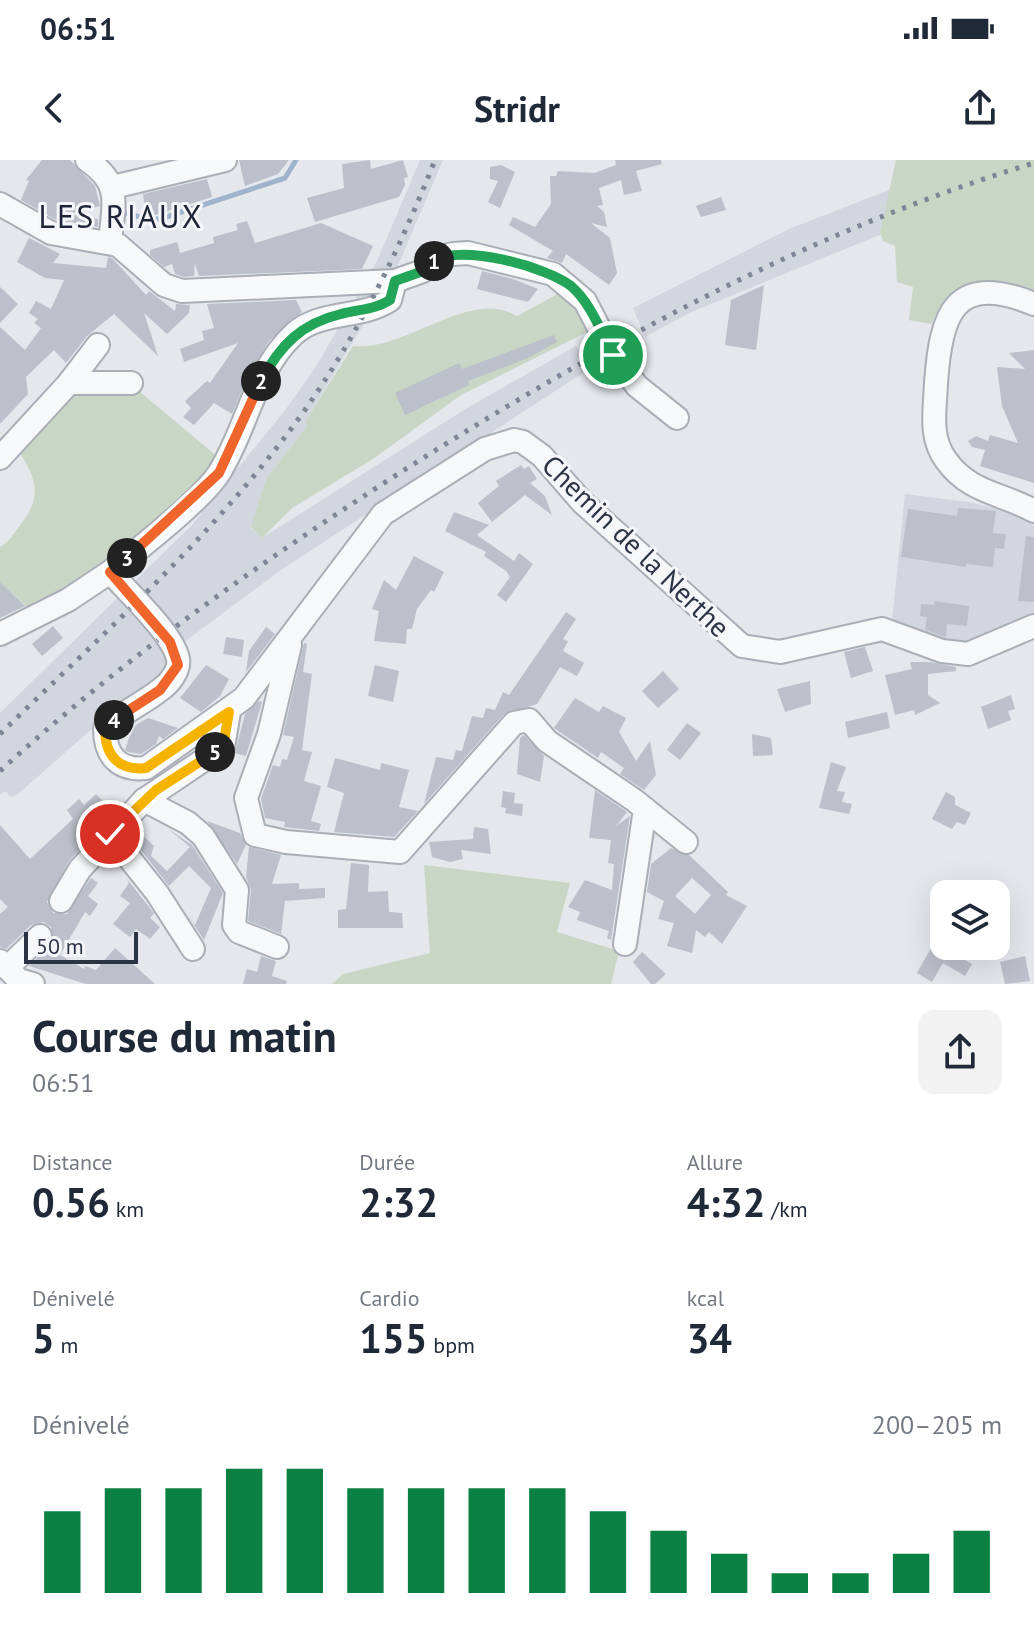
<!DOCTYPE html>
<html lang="fr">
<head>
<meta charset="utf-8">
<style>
  body { margin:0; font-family:"PT Sans",sans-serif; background:#f2f2f3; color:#1f2937; height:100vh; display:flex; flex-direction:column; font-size:30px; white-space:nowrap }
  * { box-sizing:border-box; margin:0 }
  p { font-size:26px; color:#747a83 }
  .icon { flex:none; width:44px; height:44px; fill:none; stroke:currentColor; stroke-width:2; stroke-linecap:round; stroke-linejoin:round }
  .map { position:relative; height:824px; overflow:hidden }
  .panel { display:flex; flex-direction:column; background:#fff; flex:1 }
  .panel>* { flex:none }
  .buttons { position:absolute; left:930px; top:720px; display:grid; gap:16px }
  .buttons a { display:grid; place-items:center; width:80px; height:80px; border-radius:16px; background:#fff; box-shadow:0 8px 32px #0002; font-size:40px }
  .scale { position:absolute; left:24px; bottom:20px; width:114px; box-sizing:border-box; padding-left:8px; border:4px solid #2b3445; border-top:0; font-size:22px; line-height:28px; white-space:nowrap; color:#2b3445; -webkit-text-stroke:6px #f4f6f9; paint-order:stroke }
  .pin { position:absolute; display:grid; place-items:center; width:68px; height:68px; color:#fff; margin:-34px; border:4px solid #fff; border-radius:50%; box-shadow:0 2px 8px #0007 }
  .km { position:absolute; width:40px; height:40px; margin:-20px; border-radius:50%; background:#222; color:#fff; font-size:22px; line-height:40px; text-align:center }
  .round { display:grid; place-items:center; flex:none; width:84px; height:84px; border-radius:16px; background:#f2f2f3 }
  .headline { display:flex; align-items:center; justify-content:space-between; height:136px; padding:0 32px }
  h1 { font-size:44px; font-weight:600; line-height:60px }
  .figures { display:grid; grid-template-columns:repeat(3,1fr); gap:12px; height:136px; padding:8px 32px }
  .figures div { display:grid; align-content:center }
  .figures b { font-size:40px; font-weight:600 }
  .figures small { font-size:22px; font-weight:400 }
  .figures p { font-size:22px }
  .chart { height:224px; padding:16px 32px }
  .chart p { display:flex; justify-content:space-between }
  .chart svg { width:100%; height:144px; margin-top:8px; stroke:#0b8043; stroke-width:6 }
  .status { display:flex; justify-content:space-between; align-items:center; height:56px; padding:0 40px; background:#fff; direction:ltr }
  .status svg { height:22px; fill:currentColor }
  header { display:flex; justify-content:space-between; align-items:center; height:104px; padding:0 32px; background:#fff; font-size:36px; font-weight:600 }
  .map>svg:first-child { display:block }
  .built { fill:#d2d6de }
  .green { fill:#c9d6c5 }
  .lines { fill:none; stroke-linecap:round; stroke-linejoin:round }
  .stream { stroke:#9fb4cc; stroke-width:5 }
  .building { fill:#bbc0ca; fill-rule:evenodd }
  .minor-casing { stroke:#a9aeb7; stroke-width:26 }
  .minor { stroke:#f7f8fa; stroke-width:22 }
  .rail { stroke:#7d8696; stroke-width:5; stroke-dasharray:4 8; stroke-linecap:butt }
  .split-1-casing { stroke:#fff; stroke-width:16 }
  .split-2-casing { stroke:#fff; stroke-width:16 }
  .split-3-casing { stroke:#fff; stroke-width:16 }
  .split-4-casing { stroke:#fff; stroke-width:16 }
  .split-5-casing { stroke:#fff; stroke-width:16 }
  .split-6-casing { stroke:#fff; stroke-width:16 }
  .split-1 { stroke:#22a559; stroke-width:10 }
  .split-2 { stroke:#22a559; stroke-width:10 }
  .split-3 { stroke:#f0652b; stroke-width:10 }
  .split-4 { stroke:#f0652b; stroke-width:10 }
  .split-5 { stroke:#f5b400; stroke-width:10 }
  .split-6 { stroke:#f5b400; stroke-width:10 }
  .labels { text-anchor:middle; stroke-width:6; stroke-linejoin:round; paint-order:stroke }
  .street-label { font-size:28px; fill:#2b3445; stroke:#f4f6f9 }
  .quarter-label { font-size:32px; letter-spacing:2px; fill:#1d2536; stroke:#f4f6f9 }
</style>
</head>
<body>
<div class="status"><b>06:51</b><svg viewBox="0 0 49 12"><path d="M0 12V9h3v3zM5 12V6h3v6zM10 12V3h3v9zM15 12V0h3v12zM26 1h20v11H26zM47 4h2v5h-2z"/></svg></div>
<header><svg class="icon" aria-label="back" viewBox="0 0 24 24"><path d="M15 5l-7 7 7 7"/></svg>Stridr<svg class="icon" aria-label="share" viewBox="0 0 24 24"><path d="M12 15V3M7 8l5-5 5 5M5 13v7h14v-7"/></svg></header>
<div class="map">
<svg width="1034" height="824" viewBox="0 0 1034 824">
  <rect width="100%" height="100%" fill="#e4e7ec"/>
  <!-- built -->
  <g class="built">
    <path d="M420 0H443L396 110 306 260 307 266 266 319 251 368 262 378 467 248 576 186 589 209 281 410 183 483 170 505 144 530 118 546 18 634 11 637 5 631 0 635V553L191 366 286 249 317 205 377 101Z"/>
    <path d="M958 3 970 38 689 153 645 177 633 148 789 69Z"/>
    <path d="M905 334 969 342 1006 351 1034 365V456L985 480 949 486 892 461Z"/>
  </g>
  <!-- green -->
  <g class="green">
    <path d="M896 0H1034V130C986 118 956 114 931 164L909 160 913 127 897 122 895 86 883 81 880 73Z"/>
    <path d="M565 130 587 161V172L461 235 373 299 292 348 262 378 251 367 266 319 307 266 306 260 353 186C405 192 470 127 517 156Z"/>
    <path d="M123 226 139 231 219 298C169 360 100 415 28 448L0 422V387C9 382 15 372 21 364 43 337 36 317 18 290L71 229Z"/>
    <path d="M424 705 570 723 557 772 619 791 611 824H332L343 814 430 793Z"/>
  </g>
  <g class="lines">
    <!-- stream -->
    <path class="stream" d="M119 51 146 59H160L285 18 296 0"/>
  </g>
  <!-- building -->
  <g class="building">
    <path d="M42 0H70L95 26 100 46 69 54 98 59V67L56 60 21 40 29 21 26 20Z"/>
    <path d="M239 0H289L278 14 245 26Z"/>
    <path d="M370 0 371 9 403 0 408 17 404 18 405 25 399 37 315 62 307 38 344 28 342 4Z"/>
    <path d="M615 0H661L662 4 636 11 642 31 624 35 621 20 599 28 603 45 597 46 604 52 607 67 591 63 610 78 617 113 609 125 566 94 562 103 547 98 553 91 509 65 513 57 535 67 551 44 550 16H556L558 11 594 13 616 5Z"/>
    <path d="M501 5 515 12 500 48 488 42 498 21 490 19V7Z"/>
    <path d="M207 19 212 37 146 58 143 34Z"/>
    <path d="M721 37 726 50 701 57 696 46Z"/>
    <path d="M247 61 255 83 321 63 373 86 362 109 199 116 195 104 194 116 184 117 175 114 172 104 164 107 150 95V90L177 82 180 93 214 83 213 77 238 70 236 64Z"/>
    <path d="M29 78 60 94 53 103 106 108 108 97 112 98 146 135 149 131 175 151 176 144 190 145 189 153 167 174 144 153 158 196 114 154 87 176 66 203 54 190 26 217 28 234 0 264V167L25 190 41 168 34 163 38 159 29 153 36 141 51 149 64 120 45 118 17 102Z"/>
    <path d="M482 111 513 119 538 129 528 142 477 129Z"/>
    <path d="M764 125 756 190 725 185 731 140Z"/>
    <path d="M0 127 18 144 0 163Z"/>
    <path d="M296 140 302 152 269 181 248 216 232 254 214 243 194 265 183 257 191 248 185 241 207 221 210 223 238 183 184 202 180 189 204 180 202 171 214 168 207 144Z"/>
    <path d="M554 175 557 182 528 198 468 221 469 225 405 255 395 233 459 203 462 209Z"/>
    <path d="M1034 190V323L980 306 985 290 972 287 968 281 976 276 988 281 990 275 1018 283 1002 246 997 207 1025 209 1009 193Z"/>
    <path d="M521 305 524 309 529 306 537 319 530 323 545 336 552 355 525 335 492 362 478 343 499 326 496 321Z"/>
    <path d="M958 348 996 351 993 373 1006 374 1004 389 995 388 993 407 966 404V407L901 397 908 349 957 356Z"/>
    <path d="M454 352 489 365 477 375 514 401 519 393 533 404 506 442 497 435 510 417 506 411 484 396 486 392 445 371Z"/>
    <path d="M1026 376 1034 377V442L1018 441Z"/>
    <path d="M414 396 444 412 434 432 431 430 417 449 412 469H407L406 484 374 481 379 451 372 449 384 420 396 430Z"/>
    <path d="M0 422 25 446 0 458Z"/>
    <path d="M934 441 969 446 967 466 947 464 946 477 925 470 927 457 920 456 921 444 934 445Z"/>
    <path d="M566 452 576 459 563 479 568 481 563 491 584 503 577 516 560 507 537 544 504 554 424 644 436 597 453 600 456 590 462 591 472 556 483 558 486 548 495 550 503 532 509 535Z"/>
    <path d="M53 466 63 478 42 496 32 484Z"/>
    <path d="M266 467 275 474 246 512 249 491Z"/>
    <path d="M226 477 244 480 242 497 223 494Z"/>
    <path d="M304 483 307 484 303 512 312 514 302 590 312 592 304 621 321 626 311 661 321 664 319 671 284 667 285 662 265 658 261 639 273 605 280 607 282 599 287 600 294 577 283 575Z"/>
    <path d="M865 487 873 511 851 518 844 492Z"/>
    <path d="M910 502H930L956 507V511L928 514V535L940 543 915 555 914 550 895 555 885 515 912 509Z"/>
    <path d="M206 505 229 519 220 536 201 552 180 538Z"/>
    <path d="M375 505 399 511 393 542 368 536Z"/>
    <path d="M663 511 679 529 658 548 642 531Z"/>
    <path d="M810 521 811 544 785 552 777 529Z"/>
    <path d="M1011 535 1015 549 1008 551 1011 560 988 569 981 547Z"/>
    <path d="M575 538 599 552 603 546 626 558 619 572 636 601 650 581 656 615 644 630 620 614 624 608 601 592 598 598 554 568Z"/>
    <path d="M259 541 262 542 246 596 238 594 235 593 245 554Z"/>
    <path d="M887 552 890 568 848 578 845 562Z"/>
    <path d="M148 558 178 568 163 579 159 576 156 584 141 594 128 592 125 590 129 578 136 565Z"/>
    <path d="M687 563 701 573 680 600 667 590Z"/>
    <path d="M752 574 771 578 773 595 753 596Z"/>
    <path d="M524 575 544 596 540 622 517 614 520 578Z"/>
    <path d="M335 598 380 610 381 603 409 610 399 647 418 651 394 677 334 672 344 633 327 627Z"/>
    <path d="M831 602 846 607 837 631 845 632 842 642 852 644 849 654 819 648Z"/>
    <path d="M595 630 627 652 616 666 630 656 611 780 607 778 609 771 577 760 580 752 568 747 585 720 612 730 614 704 608 703 611 680 589 678Z"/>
    <path d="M503 631 515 633 514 643 523 644 522 656 505 653 506 648 501 647Z"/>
    <path d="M946 632 955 637V645L971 653 965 665 957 662 952 669 932 659Z"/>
    <path d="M96 634 114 652 68 702 47 742 53 753 67 754 91 718 98 723 88 736 98 744 90 756 85 752 60 795 84 809 85 806 96 810 115 788 155 824H86L29 806 53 781 51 767 43 762 31 765 6 789 0 787V754L8 747 0 739V665L30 699 73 659 67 650 79 639 84 645Z"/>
    <path d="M207 661 240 673 246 685 237 704Z"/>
    <path d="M474 667 488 669 491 694 461 690 463 699 450 702 432 697 429 682 473 679Z"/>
    <path d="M167 668 192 685 223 733 204 780 189 757 195 765 211 728 189 706 169 726 130 676 136 669 154 686 151 696 167 711 190 687Z"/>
    <path d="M249 687 281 695 272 724 299 723V729L325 728V738L285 741 281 774 248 761 251 730 246 717Z"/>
    <path d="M671 688 689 695 728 732 726 735 747 746 722 784 709 772 705 777 696 770 692 793 667 786 674 763 658 759 664 741 647 732 651 704ZM692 718 711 735 695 754 675 736Z"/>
    <path d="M351 703 369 705 368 732 388 731 389 752 402 753 403 768H338V750L346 749Z"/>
    <path d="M127 719 154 753 150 758 160 767 150 779 136 769 130 777 113 764 130 743 120 736 129 723Z"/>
    <path d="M934 783 972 804 965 816 943 803 932 822 917 813Z"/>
    <path d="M642 792 666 814 655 824H651L633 802Z"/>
    <path d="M261 796 276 801 272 816 287 821 286 824H243L247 809 257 812Z"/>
    <path d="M1025 796 1030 821 1005 824 1000 802Z"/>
  </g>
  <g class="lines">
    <!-- minor casing -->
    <g class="minor-casing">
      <g id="minor">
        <path d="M87 0C123 24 113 45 110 83"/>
        <path d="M113 27 225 0"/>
        <path d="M0 44 51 73 118 85 164 125 182 131 395 121 423 111 437 98 453 94 468 93 553 114 585 141 613 195 637 226 677 258"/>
        <path d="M1034 144C954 111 941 154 936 223 935 251 929 277 946 300 969 333 1002 333 1034 351"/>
        <path d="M69 223H131"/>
        <path d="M0 298 69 223 98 185"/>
        <path d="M110 412C138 389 201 341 219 313 247 269 254 211 294 174 320 150 362 159 390 140L395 121"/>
        <path d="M0 474 68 440 110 412C128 432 173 474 178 499 180 511 169 524 160 530 141 545 122 552 105 569 105 596 119 611 146 608L244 538 383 354 485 289 514 280 523 282 542 296 582 342 742 486 780 492 882 469 942 491 968 494 1034 466"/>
        <path d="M290 485 269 574 246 638 255 675 286 682 400 692 514 563 529 560 547 581 634 640 686 682"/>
        <path d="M144 640 188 663 203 676 237 730 234 765 239 772 277 787"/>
        <path d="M110 674 157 733 193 789"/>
        <path d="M61 741 80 709 144 640 223 587 229 552"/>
        <path d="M625 784 645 649"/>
        <path d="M0 801 19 820 33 824"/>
        <path d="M7 808 40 776"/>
      </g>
    </g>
    <!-- minor -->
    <use href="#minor" class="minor"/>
    <!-- rail -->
    <g class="rail">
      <path d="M0 574C107 470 220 370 307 247 360 171 401 86 435 0"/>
      <path d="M0 611C126 496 265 399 409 307 606 182 810 71 1034 3"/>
    </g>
  </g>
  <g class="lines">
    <!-- split-1 casing -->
    <g class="split-1-casing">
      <path id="split-1" d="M434 101C460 83 547 107 571 126 591 143 601 172 613 195"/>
    </g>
    <!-- split-2 casing -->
    <g class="split-2-casing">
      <path id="split-2" d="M261 221C280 185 302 163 341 154 359 149 374 150 390 140L395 121 423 111 434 101"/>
    </g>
    <!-- split-3 casing -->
    <g class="split-3-casing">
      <path id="split-3" d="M127 398 219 313 261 221"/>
    </g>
    <!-- split-4 casing -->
    <g class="split-4-casing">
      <path id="split-4" d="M114 560 160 530 178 505 170 482 110 412 127 398"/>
    </g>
    <!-- split-5 casing -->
    <g class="split-5-casing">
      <path id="split-5" d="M114 560 105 569C105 596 119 611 146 608L229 552 223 587 215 592"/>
    </g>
    <!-- split-6 casing -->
    <g class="split-6-casing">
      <path id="split-6" d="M110 674 156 630 215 592"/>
    </g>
    <!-- split-1 -->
    <use href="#split-1" class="split-1"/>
    <!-- split-2 -->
    <use href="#split-2" class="split-2"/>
    <!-- split-3 -->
    <use href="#split-3" class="split-3"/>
    <!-- split-4 -->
    <use href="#split-4" class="split-4"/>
    <!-- split-5 -->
    <use href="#split-5" class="split-5"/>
    <!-- split-6 -->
    <use href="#split-6" class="split-6"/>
  </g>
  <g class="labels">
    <!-- street labels -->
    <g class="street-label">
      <text transform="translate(636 386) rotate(44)" y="10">Chemin de la Nerthe</text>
    </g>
    <!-- quarter labels -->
    <g class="quarter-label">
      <text x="121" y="68">LES RIAUX</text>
    </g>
  </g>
</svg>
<div class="buttons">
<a><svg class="icon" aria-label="layers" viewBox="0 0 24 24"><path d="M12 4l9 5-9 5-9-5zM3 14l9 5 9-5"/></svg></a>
</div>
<div class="scale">50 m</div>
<div class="pin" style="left:613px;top:195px;background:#1e9e55"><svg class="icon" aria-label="arrive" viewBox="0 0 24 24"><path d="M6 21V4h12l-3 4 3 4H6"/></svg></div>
<div class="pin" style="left:110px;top:674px;background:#d93025"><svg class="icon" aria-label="check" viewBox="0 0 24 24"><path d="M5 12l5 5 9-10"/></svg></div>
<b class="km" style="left:434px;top:101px">1</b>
<b class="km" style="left:261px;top:221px">2</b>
<b class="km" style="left:127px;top:398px">3</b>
<b class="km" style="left:114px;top:560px">4</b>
<b class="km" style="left:215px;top:592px">5</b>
</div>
<section class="panel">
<div class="headline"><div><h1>Course du matin</h1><p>06:51</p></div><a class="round"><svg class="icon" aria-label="share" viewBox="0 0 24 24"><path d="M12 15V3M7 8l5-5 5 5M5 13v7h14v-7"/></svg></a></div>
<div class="figures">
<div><p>Distance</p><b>0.56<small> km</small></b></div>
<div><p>Durée</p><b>2:32</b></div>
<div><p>Allure</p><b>4:32<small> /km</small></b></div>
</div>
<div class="figures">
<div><p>Dénivelé</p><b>5<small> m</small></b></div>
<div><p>Cardio</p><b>155<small> bpm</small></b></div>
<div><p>kcal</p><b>34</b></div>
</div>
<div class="chart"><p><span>Dénivelé</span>200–205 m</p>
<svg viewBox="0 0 160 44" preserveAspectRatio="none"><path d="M5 44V19M15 44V12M25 44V12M35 44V6M45 44V6M55 44V12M65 44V12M75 44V12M85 44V12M95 44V19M105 44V25M115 44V32M125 44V38M135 44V38M145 44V32M155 44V25"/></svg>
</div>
</section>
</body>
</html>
